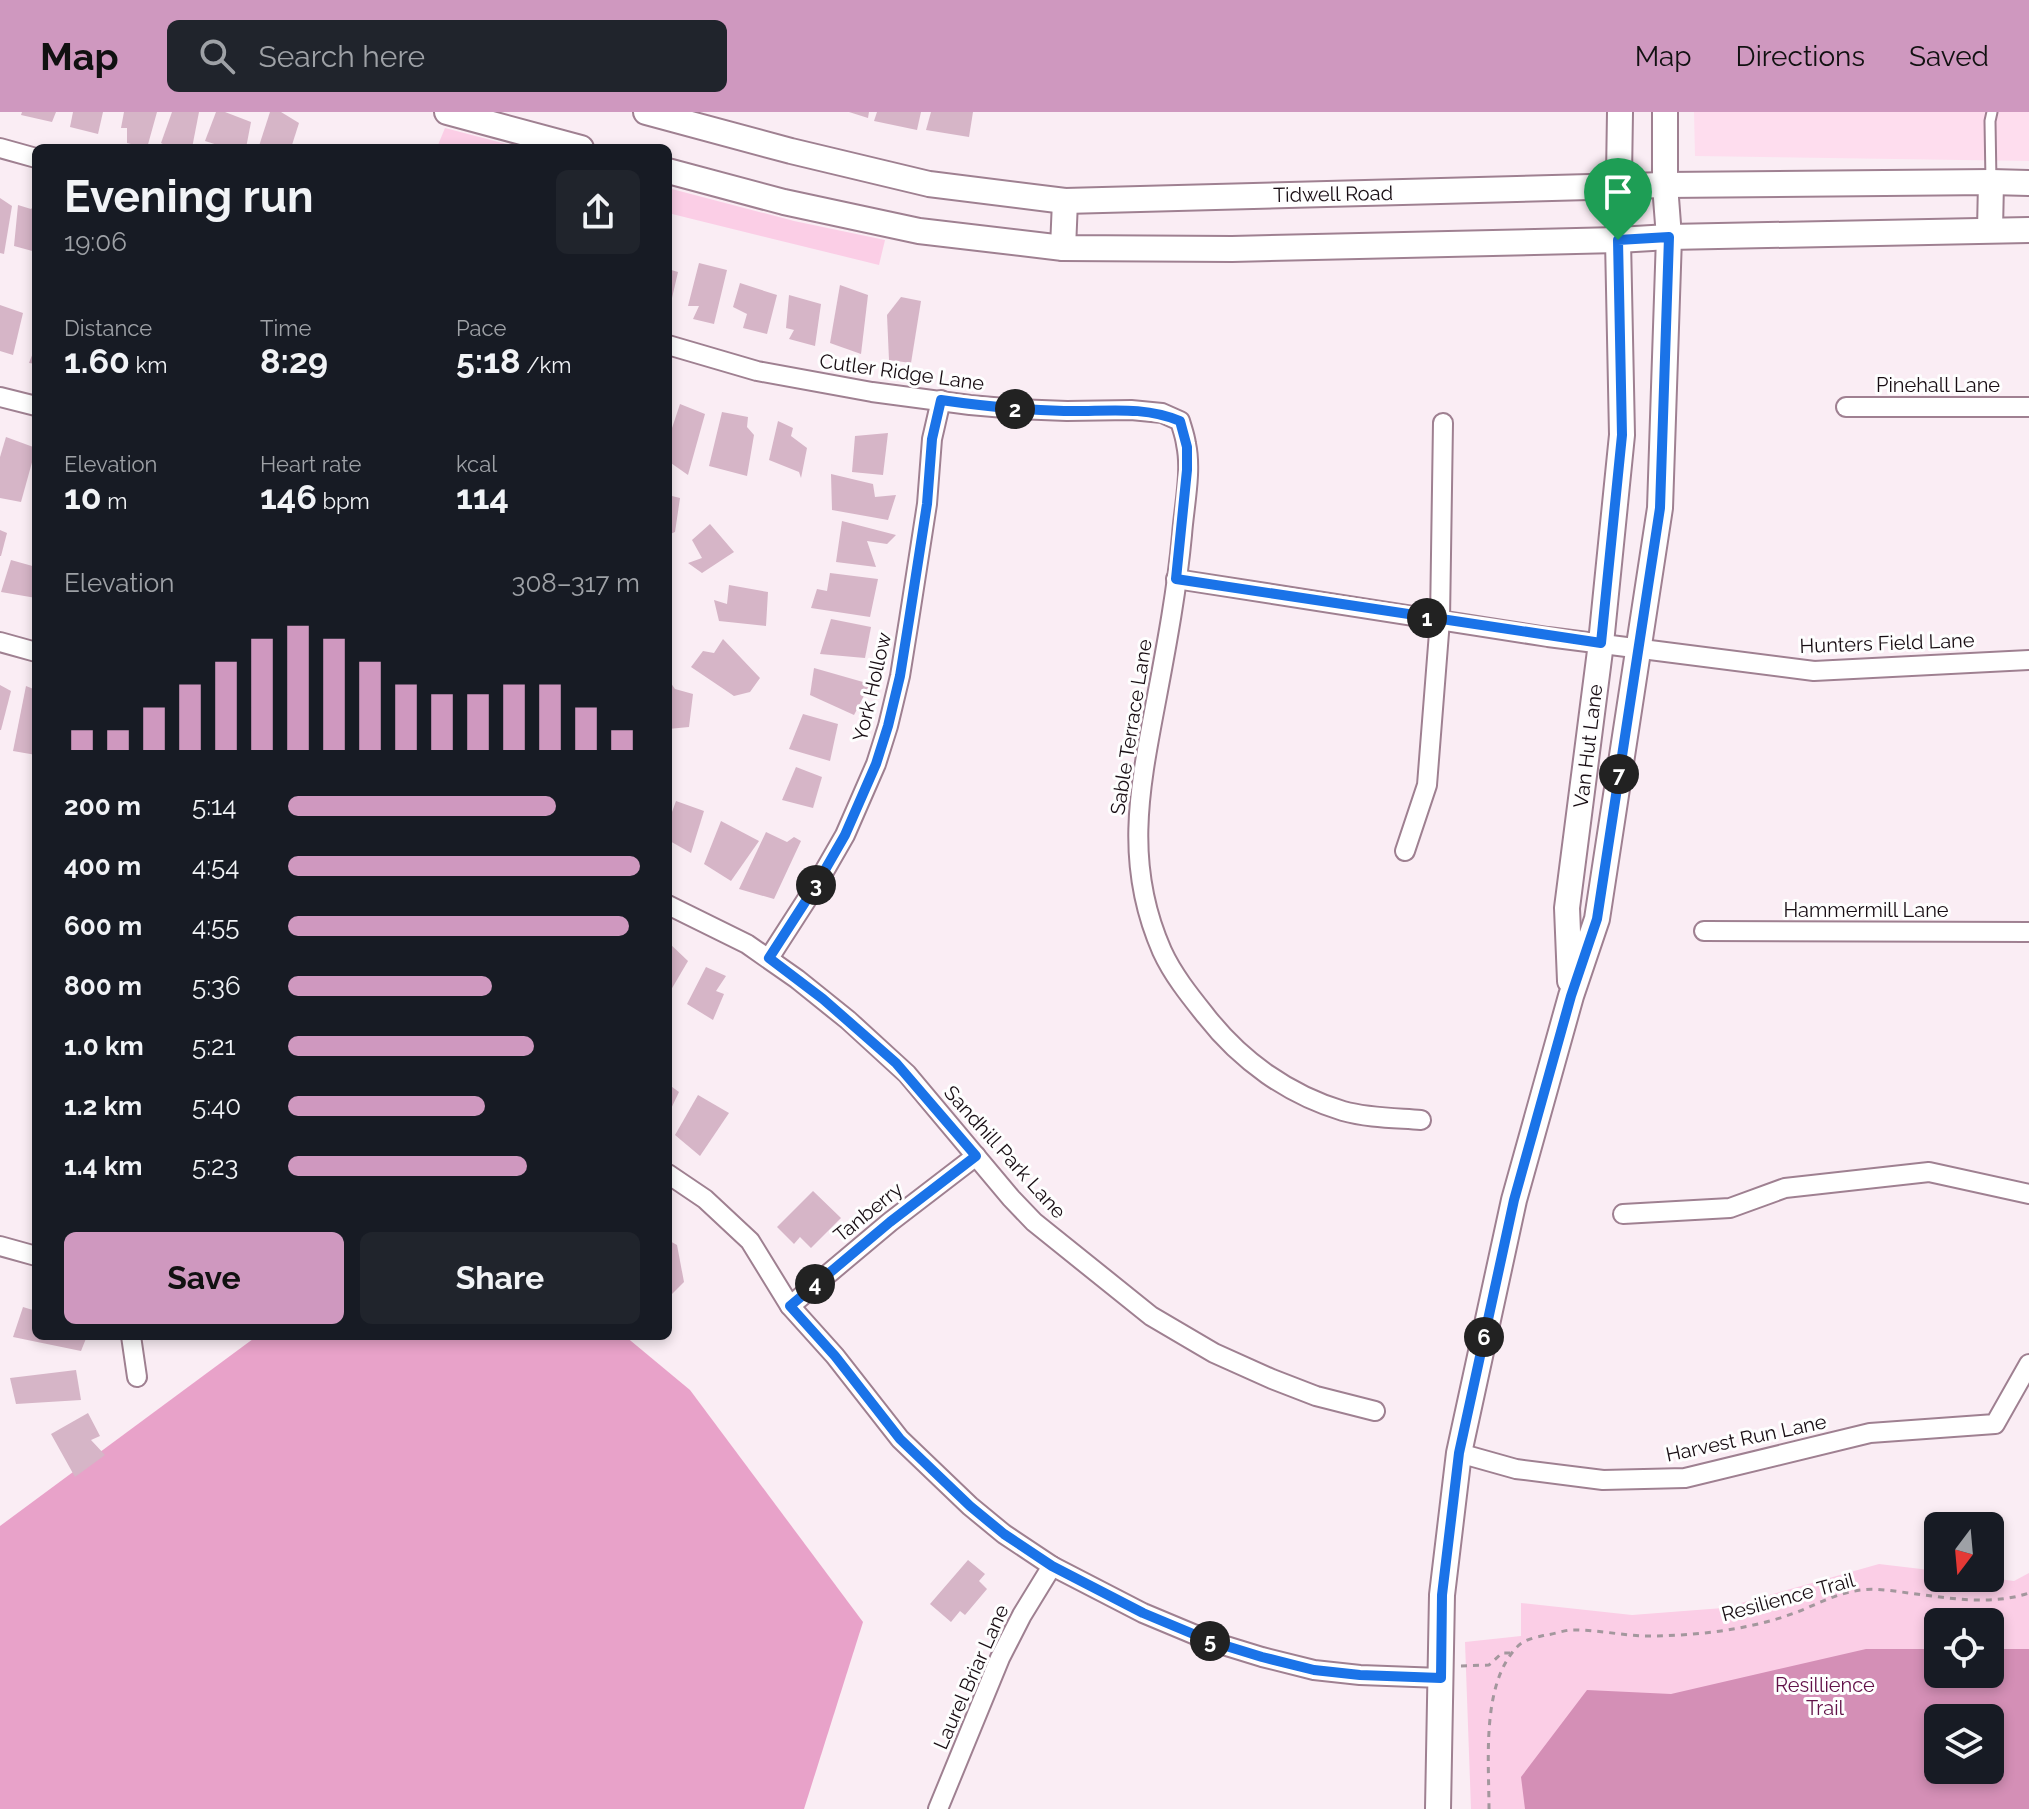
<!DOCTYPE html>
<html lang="en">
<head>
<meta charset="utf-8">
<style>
  body { margin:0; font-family:Raleway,sans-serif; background:#20242c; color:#f1f3f6; height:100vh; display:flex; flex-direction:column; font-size:30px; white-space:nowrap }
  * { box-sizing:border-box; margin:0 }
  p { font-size:26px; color:#9ea1a6 }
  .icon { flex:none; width:44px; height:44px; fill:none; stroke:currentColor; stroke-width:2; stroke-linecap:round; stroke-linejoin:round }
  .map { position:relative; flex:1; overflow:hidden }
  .side { position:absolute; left:32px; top:32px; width:640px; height:1196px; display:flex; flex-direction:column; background:#171b24; border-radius:12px; box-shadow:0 4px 12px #0003 }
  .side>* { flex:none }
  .needle { width:52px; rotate:196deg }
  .tools { position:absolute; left:1924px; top:1400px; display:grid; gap:16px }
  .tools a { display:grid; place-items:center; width:80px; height:80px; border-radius:12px; background:#171b24; box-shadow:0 4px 12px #0003; font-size:40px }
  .pin { position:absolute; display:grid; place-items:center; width:68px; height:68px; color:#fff; margin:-82px -34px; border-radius:50% 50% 50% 0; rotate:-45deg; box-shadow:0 0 8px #0007 }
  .pin .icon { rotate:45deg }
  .km { position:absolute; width:40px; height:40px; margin:-20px; border-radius:50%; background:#222; color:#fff; font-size:22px; line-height:40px; text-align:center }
  .round { display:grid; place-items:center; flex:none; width:84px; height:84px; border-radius:12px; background:#20242c }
  .overview { display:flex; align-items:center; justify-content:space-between; height:136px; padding:0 32px }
  h1 { font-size:44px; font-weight:700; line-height:60px }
  .metrics { display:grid; grid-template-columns:repeat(3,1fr); gap:12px; height:136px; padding:8px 32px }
  .metrics div { display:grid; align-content:center }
  .metrics b { font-size:34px; font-weight:700 }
  .metrics small { font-size:22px; font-weight:400 }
  .metrics p { font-size:22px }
  .chart { height:224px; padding:16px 32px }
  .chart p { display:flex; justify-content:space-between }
  .chart svg { width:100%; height:144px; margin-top:8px; stroke:#cf98bf; stroke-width:6 }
  .primary-button { display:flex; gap:16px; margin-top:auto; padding:16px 32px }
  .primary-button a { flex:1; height:92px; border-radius:12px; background:#cf98bf; color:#111; font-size:32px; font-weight:700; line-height:92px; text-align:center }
  .primary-button a+a { background:#20242c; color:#f1f3f6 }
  ul { padding:0 32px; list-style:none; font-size:26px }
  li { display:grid; grid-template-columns:128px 96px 1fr; align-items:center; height:60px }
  li i { height:20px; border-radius:10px; background:#cf98bf }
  header { display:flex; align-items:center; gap:48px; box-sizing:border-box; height:112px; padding:0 40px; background:#cf98bf; color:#111 }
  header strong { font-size:38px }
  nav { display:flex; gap:44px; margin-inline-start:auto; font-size:28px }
  .search { width:560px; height:72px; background:#20242c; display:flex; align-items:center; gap:20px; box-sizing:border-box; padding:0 28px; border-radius:12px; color:#9ea1a6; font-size:30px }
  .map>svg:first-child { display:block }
  .built { fill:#feddee }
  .green { fill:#fbcee6; fill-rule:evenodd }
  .forest { fill:#e8a2c9 }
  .water { fill:#d48fb6; fill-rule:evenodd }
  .building { fill:#d6b5c7 }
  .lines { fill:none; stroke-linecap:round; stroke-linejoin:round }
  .lane-casing { stroke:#9f8091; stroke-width:13 }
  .street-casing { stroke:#9f8091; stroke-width:22 }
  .secondary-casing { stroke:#9f8091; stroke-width:28 }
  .path { stroke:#a3979d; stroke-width:3; stroke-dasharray:6 6; stroke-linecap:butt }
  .lane { stroke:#fff; stroke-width:9 }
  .street { stroke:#fff; stroke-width:18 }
  .secondary { stroke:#fff; stroke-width:24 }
  .route-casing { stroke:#fff; stroke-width:16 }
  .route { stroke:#1a73e8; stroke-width:10 }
  .labels { text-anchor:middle; stroke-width:6; stroke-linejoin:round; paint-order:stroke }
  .street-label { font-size:20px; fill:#180d13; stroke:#fefefe }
  .park-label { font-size:20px; fill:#621148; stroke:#fefefe }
</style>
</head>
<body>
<header>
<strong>Map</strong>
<div class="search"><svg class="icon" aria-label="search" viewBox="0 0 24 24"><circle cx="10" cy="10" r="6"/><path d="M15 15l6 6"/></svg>Search here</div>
<nav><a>Map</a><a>Directions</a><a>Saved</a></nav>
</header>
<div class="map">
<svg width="2029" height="1697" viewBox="0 0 2029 1697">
  <rect width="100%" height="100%" fill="#faedf4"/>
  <!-- built -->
  <path class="built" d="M1694 0H2029V49L1695 44Z"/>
  <!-- green -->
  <g class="green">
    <path d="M445 16 521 36H448L438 33Z"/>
    <path d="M668 76 794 109 885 128 879 153 668 101Z"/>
    <path d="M1879 1452 1938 1459V1466H1990L2014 1469 2029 1461V1697H1471L1465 1530 1521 1524V1491L1632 1503 1723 1496ZM1938 1510H1990V1562H1938ZM1938 1606H1990V1658H1938Z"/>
  </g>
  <!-- forest -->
  <path class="forest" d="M257 1224H625L690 1278 863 1510 804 1697H0V1414Z"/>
  <!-- water -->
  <path class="water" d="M1866 1537H1938V1562H1990V1537H2029V1697H1525L1521 1665 1587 1578 1671 1582ZM1938 1606H1990V1658H1938Z"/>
  <!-- building -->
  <g class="building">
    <path d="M22 0H56L52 10 21 3Z"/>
    <path d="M73 0H103L98 22 70 15Z"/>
    <path d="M124 0H157L147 36 127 31V16H121Z"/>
    <path d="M172 0H199L192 36H170L161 31Z"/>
    <path d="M216 0H225L251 10 246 36H227L205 29Z"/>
    <path d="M270 0H281L299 11 291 36H264L259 34Z"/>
    <path d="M849 0H869L868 6Z"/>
    <path d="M877 0H921L917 18 874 9Z"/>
    <path d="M931 0H973L969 25 926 18Z"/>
    <path d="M0 86 12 94 4 142 0 141Z"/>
    <path d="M36 92V140L14 134 18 93 31 97Z"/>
    <path d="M699 151 727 158 714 212 693 207 699 194H688Z"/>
    <path d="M668 157 678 160 669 199H668Z"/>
    <path d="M740 171 777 183 767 222 743 216 747 202 733 195Z"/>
    <path d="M840 173 868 183 861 242 830 231Z"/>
    <path d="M789 183 821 192 815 234 789 227 794 218 786 216Z"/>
    <path d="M901 185 921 189 911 251 889 248 887 203Z"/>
    <path d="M0 193 23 201 13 243 0 239Z"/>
    <path d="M36 233V252L29 251Z"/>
    <path d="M680 292 705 302 688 363 668 349V328Z"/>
    <path d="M722 300 748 305 747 315 754 323 747 364 709 354Z"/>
    <path d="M778 309 793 316 791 324 807 336 801 366 799 360 769 348Z"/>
    <path d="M888 321 883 363 852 360 855 324Z"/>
    <path d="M6 325 36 336 21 390 0 386V345Z"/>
    <path d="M831 362 873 372 875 385 896 383 888 408 832 398Z"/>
    <path d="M668 383 680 386 675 420 668 423Z"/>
    <path d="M842 409 896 423 887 432 867 429 876 455 836 450Z"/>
    <path d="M710 412 734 440 702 461 688 451 702 446 692 428Z"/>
    <path d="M0 418 7 421 1 444H0Z"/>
    <path d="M11 448 36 455V486L1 480Z"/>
    <path d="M830 461 878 467 870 505 811 496 817 477 827 479Z"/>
    <path d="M729 473 768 480 766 514 719 509 714 488 727 492Z"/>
    <path d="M831 507 871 515 865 546 820 542Z"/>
    <path d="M723 527 760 566 750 580 734 584 691 555 703 539 714 541Z"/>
    <path d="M814 556 870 572 854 603 810 583Z"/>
    <path d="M668 567 675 577 693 582 689 615 668 617Z"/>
    <path d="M0 573 11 579 1 618H0Z"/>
    <path d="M26 574 36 578V643L13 639Z"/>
    <path d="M803 602 838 612 830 649 789 637Z"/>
    <path d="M796 655 822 665 813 696 782 688Z"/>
    <path d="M676 689 704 699 691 741 668 728V711Z"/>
    <path d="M721 709 759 729 731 769 704 752Z"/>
    <path d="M766 720 787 730 794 725 801 729 774 787 739 777Z"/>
    <path d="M668 830 688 849 668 883Z"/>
    <path d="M706 855 726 864 716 879 724 882 713 908 687 892Z"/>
    <path d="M668 972 679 980 668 1003Z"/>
    <path d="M698 983 729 1001 700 1044 675 1023Z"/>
    <path d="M813 1079 841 1106 811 1136 800 1125 794 1132 777 1115Z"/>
    <path d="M668 1128 677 1133 684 1170 668 1186Z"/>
    <path d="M23 1195 36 1199V1224H87L81 1239 13 1225Z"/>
    <path d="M76 1258 81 1288 16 1292 10 1266Z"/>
    <path d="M88 1301 100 1324 91 1328 105 1343 75 1365 51 1322Z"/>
    <path d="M968 1448 985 1462 979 1469 987 1477 965 1503 960 1499 951 1510 930 1492Z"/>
  </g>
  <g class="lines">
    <!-- lane casing -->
    <g class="lane-casing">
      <path id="lane" d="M1991 70 1990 9 1992 0"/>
    </g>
    <!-- street casing -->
    <g class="street-casing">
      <g id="street">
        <path d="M0 36 36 46"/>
        <path d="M668 233 757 259 872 280 970 293 1016 297 1067 299 1131 298 1162 301 1180 309C1182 316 1185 324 1186 332 1192 359 1184 395 1182 423 1177 477 1167 531 1157 584 1140 674 1123 751 1162 839 1173 863 1190 884 1206 904 1241 949 1289 983 1343 999 1368 1006 1396 1006 1421 1008"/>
        <path d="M0 285 36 294"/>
        <path d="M1846 295H2029"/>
        <path d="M1176 467 1548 525 1814 559 2029 548"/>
        <path d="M0 530 36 540"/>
        <path d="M1405 739 1427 673 1440 508 1443 311"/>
        <path d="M668 793 747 832 797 867 848 908 907 962 1011 1086 1034 1110 1151 1204 1214 1241 1272 1267 1316 1284 1375 1299"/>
        <path d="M1704 819 2029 820"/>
        <path d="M769 846 818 770 845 723 876 652 888 614 900 564 909 508 927 392 932 327 941 288"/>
        <path d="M668 1062 705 1087 750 1129 790 1194 835 1244 900 1327 970 1394 1004 1422 1052 1454 1143 1501 1210 1529 1262 1545 1314 1558 1360 1563 1441 1566"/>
        <path d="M1623 1102 1730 1096 1785 1076 1929 1060 2029 1082"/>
        <path d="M0 1134 36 1144"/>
        <path d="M790 1194 890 1110 976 1044"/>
        <path d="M131 1224 137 1265"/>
        <path d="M1459 1341 1516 1357 1603 1368 1685 1366 1870 1321 1995 1312 2029 1252"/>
        <path d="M938 1697 1000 1546 1022 1503 1052 1454"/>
      </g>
    </g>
    <!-- secondary casing -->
    <g class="secondary-casing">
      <g id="secondary">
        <path d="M447 0 581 36"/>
        <path d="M646 0 791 39 929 72 1065 89 1665 73 1991 70 2029 71"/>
        <path d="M668 59 784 90 919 119 1063 136 1232 137 1618 128 1669 125 2029 118"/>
        <path d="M1990 118 1991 70"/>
        <path d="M1063 136 1065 89"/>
        <path d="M1570 869 1567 796 1601 531 1622 323 1618 128 1620 0"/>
        <path d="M1438 1697 1442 1483 1459 1341 1514 1088 1571 884 1597 807 1660 396 1669 125 1665 73V0"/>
      </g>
    </g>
    <!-- path -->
    <g class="path">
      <path d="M1461 1554 1489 1553 1502 1541H1512"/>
      <path d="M1489 1697C1489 1648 1481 1571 1518 1534 1525 1527 1537 1525 1546 1523 1554 1522 1562 1519 1570 1518 1598 1517 1626 1525 1655 1524 1698 1523 1745 1518 1786 1504 1811 1496 1834 1481 1861 1478 1876 1476 1893 1479 1909 1481 1949 1486 1990 1494 2029 1481"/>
    </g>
    <!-- lane -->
    <use href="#lane" class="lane"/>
    <!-- street -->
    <use href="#street" class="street"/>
    <!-- secondary -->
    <use href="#secondary" class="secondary"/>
  </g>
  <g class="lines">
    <!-- route casing -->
    <g class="route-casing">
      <path id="route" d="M1669 125 1660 396 1597 807 1571 884 1514 1088 1459 1341 1442 1483 1441 1566 1360 1563 1314 1558 1262 1545 1210 1529 1143 1501 1052 1454 1004 1422 970 1394 900 1327 835 1244 790 1194 890 1110 976 1044 896 951 823 887 769 846 818 770 845 723 876 652 888 614 900 564 909 508 927 392 932 327 941 288C982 294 1023 298 1064 299 1104 300 1142 293 1180 309L1187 335V358L1176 467 1601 531 1622 323 1618 128Z"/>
    </g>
    <!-- route -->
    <use href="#route" class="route"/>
  </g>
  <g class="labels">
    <!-- street labels -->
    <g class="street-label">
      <text transform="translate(1333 82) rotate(-1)" y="7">Tidwell Road</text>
      <text transform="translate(902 260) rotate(8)" y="7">Cutler Ridge Lane</text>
      <text x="1938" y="280">Pinehall Lane</text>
      <text transform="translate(1887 531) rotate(-2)" y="7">Hunters Field Lane</text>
      <text transform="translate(872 575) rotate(-77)" y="7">York Hollow</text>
      <text transform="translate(1131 615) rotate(-81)" y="7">Sable Terrace Lane</text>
      <text transform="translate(1588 634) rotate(-83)" y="7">Van Hut Lane</text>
      <text x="1866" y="805">Hammermill Lane</text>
      <text transform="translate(1005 1040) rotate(48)" y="7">Sandhill Park Lane</text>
      <text transform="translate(868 1100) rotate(-39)" y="7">Tanberry</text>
      <text transform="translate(1746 1326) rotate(-12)" y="7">Harvest Run Lane</text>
      <text transform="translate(1788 1485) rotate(-15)" y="7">Resilience Trail</text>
      <text transform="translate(971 1565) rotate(-66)" y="7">Laurel Briar Lane</text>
    </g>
    <!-- park labels -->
    <g class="park-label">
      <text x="1825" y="1580">Resillience<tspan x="1825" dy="23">Trail</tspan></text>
    </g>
  </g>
</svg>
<div class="tools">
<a><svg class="needle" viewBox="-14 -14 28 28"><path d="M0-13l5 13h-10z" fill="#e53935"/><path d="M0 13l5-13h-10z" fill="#9ea1a6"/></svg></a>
<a><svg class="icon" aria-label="locate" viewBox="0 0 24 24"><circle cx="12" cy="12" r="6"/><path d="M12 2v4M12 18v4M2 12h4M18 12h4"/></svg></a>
<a><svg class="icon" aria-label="layers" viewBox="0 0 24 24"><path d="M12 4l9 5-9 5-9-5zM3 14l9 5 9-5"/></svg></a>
</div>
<div class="pin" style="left:1618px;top:128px;background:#1e9e55"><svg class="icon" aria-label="arrive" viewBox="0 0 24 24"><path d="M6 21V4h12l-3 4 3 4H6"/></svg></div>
<b class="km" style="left:1427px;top:506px">1</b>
<b class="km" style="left:1015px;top:297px">2</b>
<b class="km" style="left:816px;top:773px">3</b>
<b class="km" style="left:815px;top:1172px">4</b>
<b class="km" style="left:1210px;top:1529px">5</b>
<b class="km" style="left:1484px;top:1225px">6</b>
<b class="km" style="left:1619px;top:662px">7</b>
<section class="side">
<div class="overview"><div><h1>Evening run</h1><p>19:06</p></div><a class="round"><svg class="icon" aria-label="share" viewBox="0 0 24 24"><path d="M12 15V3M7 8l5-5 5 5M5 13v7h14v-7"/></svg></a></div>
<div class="metrics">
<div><p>Distance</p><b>1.60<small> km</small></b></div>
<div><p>Time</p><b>8:29</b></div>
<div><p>Pace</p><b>5:18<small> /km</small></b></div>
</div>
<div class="metrics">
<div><p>Elevation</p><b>10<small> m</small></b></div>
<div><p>Heart rate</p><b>146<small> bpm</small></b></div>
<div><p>kcal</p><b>114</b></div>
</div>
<div class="chart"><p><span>Elevation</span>308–317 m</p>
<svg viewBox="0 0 160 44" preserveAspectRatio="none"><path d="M5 44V38M15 44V38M25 44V31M35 44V24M45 44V17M55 44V10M65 44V6M75 44V10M85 44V17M95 44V24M105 44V27M115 44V27M125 44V24M135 44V24M145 44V31M155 44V38"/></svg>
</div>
<ul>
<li><b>200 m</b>5:14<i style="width:76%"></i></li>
<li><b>400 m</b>4:54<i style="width:100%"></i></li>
<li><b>600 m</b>4:55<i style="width:97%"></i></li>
<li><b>800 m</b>5:36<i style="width:58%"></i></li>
<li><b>1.0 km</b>5:21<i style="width:70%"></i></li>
<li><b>1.2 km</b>5:40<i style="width:56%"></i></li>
<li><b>1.4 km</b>5:23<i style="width:68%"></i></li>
</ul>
<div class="primary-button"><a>Save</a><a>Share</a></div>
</section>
</div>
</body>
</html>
